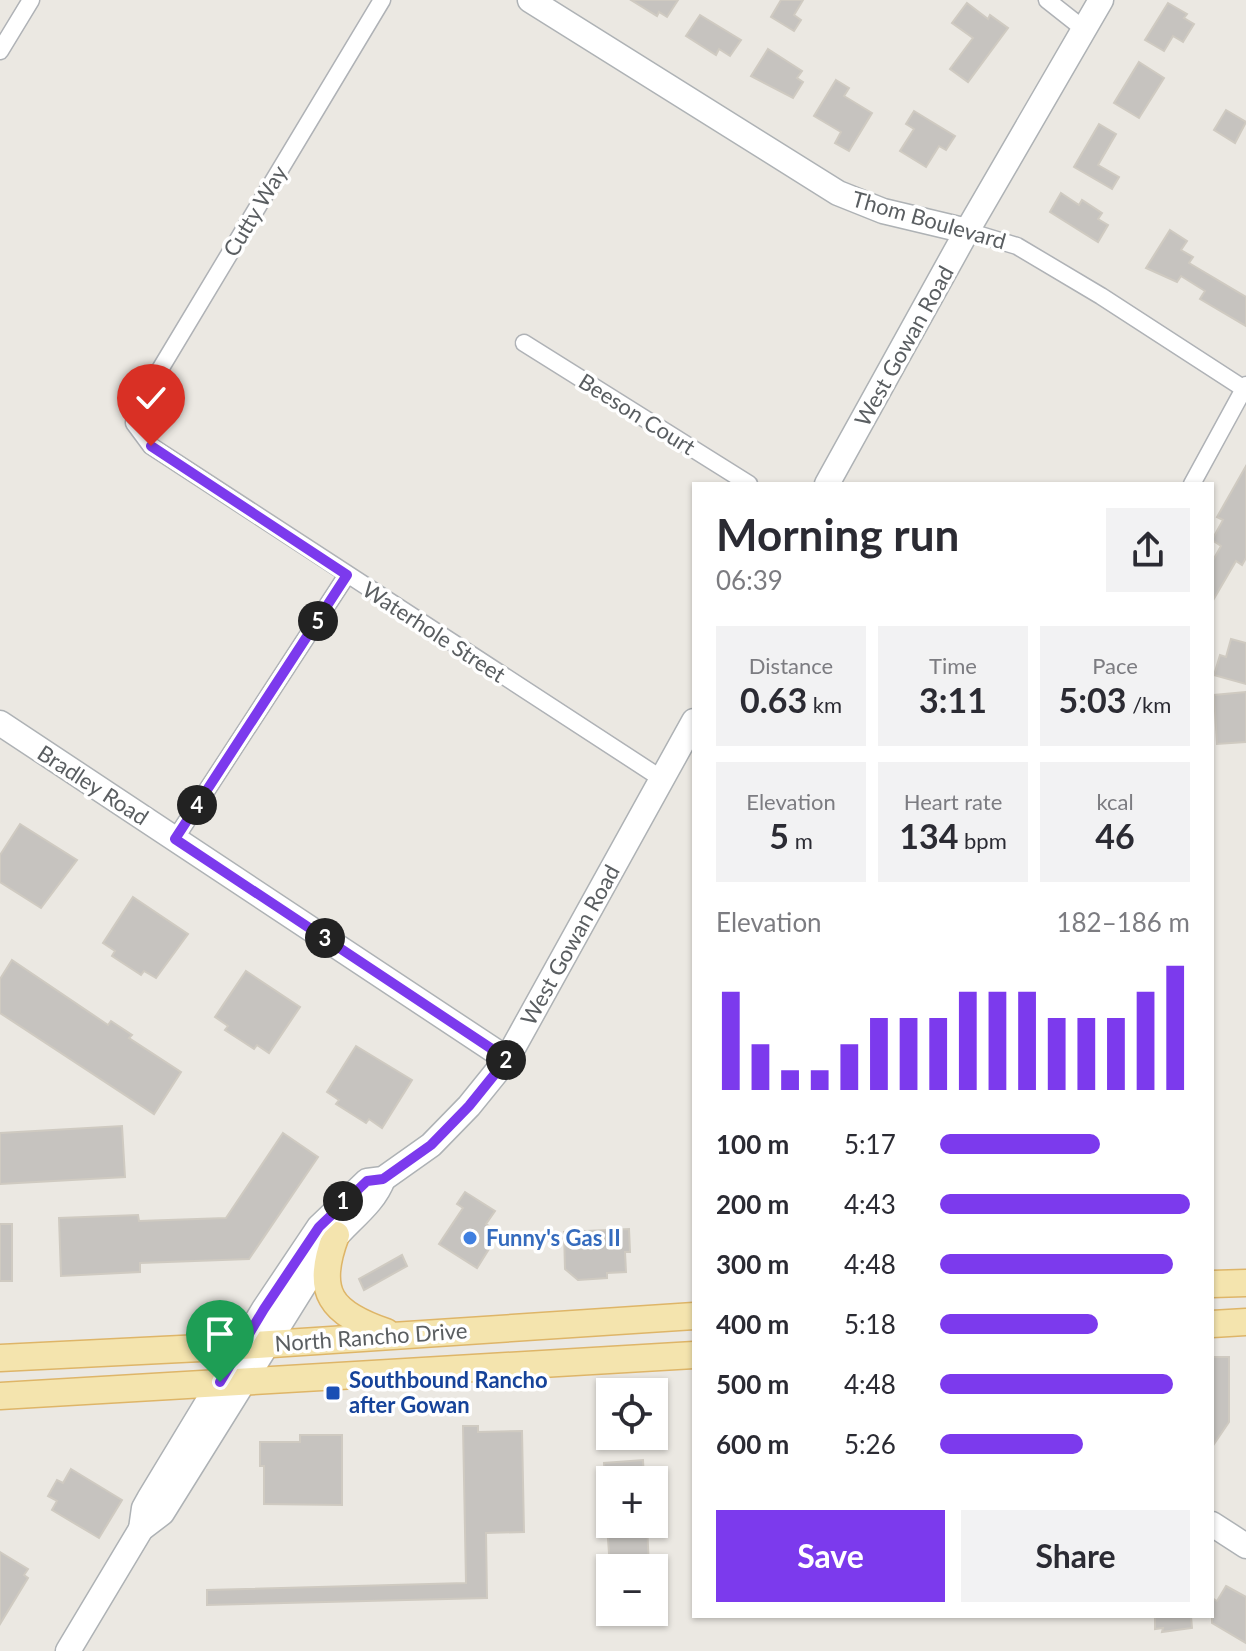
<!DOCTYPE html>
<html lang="en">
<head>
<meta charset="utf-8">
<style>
  body { margin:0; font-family:Lato,sans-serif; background:#f2f2f3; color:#2b2b33; height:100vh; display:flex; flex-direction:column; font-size:30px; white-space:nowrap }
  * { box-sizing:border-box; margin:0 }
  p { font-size:26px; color:#7c7c81 }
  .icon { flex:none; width:44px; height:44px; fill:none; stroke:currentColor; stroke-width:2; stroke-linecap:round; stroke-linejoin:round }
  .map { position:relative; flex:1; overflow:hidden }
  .details { position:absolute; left:692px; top:482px; width:522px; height:1136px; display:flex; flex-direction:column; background:#fff; border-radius:0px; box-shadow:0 2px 6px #0004 }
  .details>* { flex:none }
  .tools { position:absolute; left:596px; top:1378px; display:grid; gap:16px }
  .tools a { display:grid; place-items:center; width:72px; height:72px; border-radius:0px; background:#fff; box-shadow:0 2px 6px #0004; font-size:40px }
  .pin { position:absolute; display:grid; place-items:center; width:68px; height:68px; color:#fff; margin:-82px -34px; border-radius:50% 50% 50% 0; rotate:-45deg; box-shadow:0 0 8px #0007 }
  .pin .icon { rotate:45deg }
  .km { position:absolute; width:40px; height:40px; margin:-20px; border-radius:50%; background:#222; color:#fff; font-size:22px; line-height:40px; text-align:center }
  .round { display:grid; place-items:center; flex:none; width:84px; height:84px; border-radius:0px; background:#f2f2f3 }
  .headline { display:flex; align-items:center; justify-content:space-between; height:136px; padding:0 24px }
  h1 { font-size:44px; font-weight:700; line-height:60px }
  .figures { display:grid; grid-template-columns:repeat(3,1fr); gap:12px; height:136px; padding:8px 24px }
  .figures div { display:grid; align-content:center; border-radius:0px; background:#f2f2f3; text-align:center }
  .figures b { font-size:34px; font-weight:700 }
  .figures small { font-size:22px; font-weight:400 }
  .figures p { font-size:22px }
  .chart { height:224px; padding:16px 24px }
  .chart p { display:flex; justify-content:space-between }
  .chart svg { width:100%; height:144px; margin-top:8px; stroke:#7c3aed; stroke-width:6 }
  .button { display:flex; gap:16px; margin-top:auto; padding:16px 24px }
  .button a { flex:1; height:92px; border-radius:0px; background:#7c3aed; color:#fff; font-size:32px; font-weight:700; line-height:92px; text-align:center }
  .button a+a { background:#f2f2f3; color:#2b2b33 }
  ul { padding:0 24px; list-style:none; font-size:26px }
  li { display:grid; grid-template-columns:128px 96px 1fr; align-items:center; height:60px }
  li i { height:20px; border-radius:10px; background:#7c3aed }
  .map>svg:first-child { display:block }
  .building { fill:#c6c3bf; stroke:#cfcac1; stroke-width:2 }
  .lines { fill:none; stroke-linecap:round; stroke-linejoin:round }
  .street-casing { stroke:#afb2b6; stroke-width:19 }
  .secondary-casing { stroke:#aeb2b5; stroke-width:27 }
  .primary-casing { stroke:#deb568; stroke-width:29 }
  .street { stroke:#fff; stroke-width:16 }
  .secondary { stroke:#fff; stroke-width:24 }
  .primary { stroke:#f4e4ae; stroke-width:26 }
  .route-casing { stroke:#fff; stroke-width:16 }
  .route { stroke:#7c3aed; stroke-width:10 }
  .shop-dot { fill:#3f7fe0; stroke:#fff; stroke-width:3 }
  .transit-dot { fill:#1a4fb4; stroke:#fff; stroke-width:3 }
  .labels { text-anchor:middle; stroke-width:7; stroke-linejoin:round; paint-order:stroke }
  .street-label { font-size:22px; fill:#5a5e61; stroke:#fff }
  .shop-label { font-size:22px; font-weight:bold; fill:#366cbe; stroke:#fff; text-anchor:start }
  .transit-label { font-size:22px; font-weight:bold; fill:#164399; stroke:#fff; text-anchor:start }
</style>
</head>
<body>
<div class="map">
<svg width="1246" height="1651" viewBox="0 0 1246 1651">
  <rect width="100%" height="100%" fill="#ebe8e2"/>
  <!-- building -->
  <g class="building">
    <path d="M631 0H678L667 17 659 12 657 16Z"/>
    <path d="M781 0H803L794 15 801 20 794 31 771 17Z"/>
    <path d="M967 3 988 19 990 15 1008 28 968 82 950 69 973 38 952 23Z"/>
    <path d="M1168 3 1187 14 1184 18 1194 24 1183 42 1173 36 1164 51 1145 40Z"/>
    <path d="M700 15 741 40 730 56 719 49 716 55 686 36Z"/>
    <path d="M768 49 802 71 797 78 803 82 793 98 751 76Z"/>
    <path d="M1139 62 1164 78 1139 118 1114 103Z"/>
    <path d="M836 80 849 88 844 96 872 113 849 151 835 143 841 132 814 116Z"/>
    <path d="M1226 110 1246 122 1235 143 1214 130Z"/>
    <path d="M914 111 955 136 946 150 939 146 926 167 900 151 914 129 906 124Z"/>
    <path d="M1099 124 1116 134 1098 165 1119 177 1112 189 1074 167Z"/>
    <path d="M1061 193 1079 205 1082 200 1102 213 1098 219 1108 225 1098 242 1050 212Z"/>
    <path d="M1170 230 1187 241 1181 250 1193 257 1189 263 1246 297V326L1200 299 1205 291 1181 276 1177 282 1146 268Z"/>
    <path d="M1246 466V558L1242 565 1236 561 1212 602V562L1221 546 1212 540 1223 520 1217 517Z"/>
    <path d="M1231 639 1246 643V684L1214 675 1220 655 1226 657Z"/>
    <path d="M1246 692V742L1217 744 1214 695Z"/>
    <path d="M20 824 77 860 41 908 0 882V855Z"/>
    <path d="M133 897 188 934 156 978 144 971 141 975 112 956 115 951 103 943Z"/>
    <path d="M12 960 108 1025 111 1021 132 1035 129 1038 181 1072 154 1114 0 1013V979Z"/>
    <path d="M246 971 300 1007 269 1053 257 1045 254 1049 225 1030 228 1026 215 1017Z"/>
    <path d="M356 1046 412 1080 382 1128 369 1119 366 1123 336 1104 339 1100 327 1092Z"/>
    <path d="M122 1126 125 1177 0 1184V1133Z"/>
    <path d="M283 1133 318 1157 249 1259 140 1263V1272L61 1276 59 1218 138 1215 139 1221 226 1218Z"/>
    <path d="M465 1192 495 1211 486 1224 499 1233 477 1268 439 1244 463 1208 457 1204Z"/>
    <rect x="0" y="1224" width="12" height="57"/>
    <path d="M629 1229 630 1252H625L626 1272 607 1273V1278L578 1280 565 1269 564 1232Z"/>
    <path d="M402 1255 407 1266 364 1290 359 1279Z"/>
    <path d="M1212 1357H1229V1422L1212 1447Z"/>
    <path d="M463 1426H478V1432L522 1431 524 1532 486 1533 487 1598 207 1605V1590L466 1583Z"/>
    <path d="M300 1435H342V1505L264 1504V1466H260V1442H300Z"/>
    <path d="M643 1460 644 1480H605L604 1463Z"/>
    <path d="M71 1469 122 1500 99 1538 52 1510 57 1501 48 1496 57 1480 63 1483Z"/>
    <path d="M607 1524H647L649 1568H610Z"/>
    <path d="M0 1552 28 1569 24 1575 28 1578 0 1624Z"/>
    <path d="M1226 1586 1246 1597V1643L1212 1623V1598L1217 1601Z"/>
    <path d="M1155 1616H1191L1192 1628 1162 1632 1163 1628 1155 1629Z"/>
  </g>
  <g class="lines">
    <!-- street casing -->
    <g class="street-casing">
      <g id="street">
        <path d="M382 0 135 411 134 423 151 446 662 779"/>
        <path d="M1047 0 1085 30"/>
        <path d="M0 51 31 0"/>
        <path d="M967 231 1017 246 1101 296 1246 390"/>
        <path d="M524 343 749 484"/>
        <path d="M1192 484 1246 385"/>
        <path d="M175 839 347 575"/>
      </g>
    </g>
    <!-- secondary casing -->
    <g class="secondary-casing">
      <g id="secondary">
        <path d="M530 0 838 193 883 211 967 231"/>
        <path d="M827 484 967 231 1101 0"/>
        <path d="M0 723 507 1059"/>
        <path d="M1212 1524 1246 1546"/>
        <path d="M141 1529 144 1508 149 1499 264 1309 319 1227 367 1181 383 1179 431 1145 469 1106 507 1059 694 721"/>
        <path d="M68 1651 141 1529 162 1513 329 1245C346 1222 373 1206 383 1179"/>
      </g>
    </g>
    <!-- primary casing -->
    <g class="primary-casing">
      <g id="primary">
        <path d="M336 1235C314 1293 331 1313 386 1332"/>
        <path d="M1212 1284 1246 1283"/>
        <path d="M1212 1324 1246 1322"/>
        <path d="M0 1358 241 1346 694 1316"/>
        <path d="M0 1396 694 1355"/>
      </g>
    </g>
    <!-- street -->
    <use href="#street" class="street"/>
    <!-- secondary -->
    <use href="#secondary" class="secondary"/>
    <!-- primary -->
    <use href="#primary" class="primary"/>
  </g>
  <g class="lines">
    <!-- route casing -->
    <g class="route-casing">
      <path id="route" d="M151 446 347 575 175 839 507 1059 469 1106 431 1145 383 1179 367 1181 319 1227 264 1309 220 1382"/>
    </g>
    <!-- route -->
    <use href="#route" class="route"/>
  </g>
  <!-- markers -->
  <circle class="shop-dot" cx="470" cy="1238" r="8"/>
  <rect class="transit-dot" x="325" y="1385" width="16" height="16" rx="4"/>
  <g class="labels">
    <!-- street labels -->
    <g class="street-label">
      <text transform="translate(255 211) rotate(-59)" y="8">Cutty Way</text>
      <text transform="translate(929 220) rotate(16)" y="8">Thom Boulevard</text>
      <text transform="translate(904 346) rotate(-61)" y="8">West Gowan Road</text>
      <text transform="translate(637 414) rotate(32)" y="8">Beeson Court</text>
      <text transform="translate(434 632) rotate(33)" y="8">Waterhole Street</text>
      <text transform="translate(93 785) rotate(33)" y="8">Bradley Road</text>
      <text transform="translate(570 945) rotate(-61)" y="8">West Gowan Road</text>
      <text transform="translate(371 1337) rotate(-4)" y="8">North Rancho Drive</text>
    </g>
    <!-- shop labels -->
    <g class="shop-label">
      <text x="486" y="1246">Funny's Gas II</text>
    </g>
    <!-- transit labels -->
    <g class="transit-label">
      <text x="349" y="1388">Southbound Rancho<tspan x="349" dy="25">after Gowan</tspan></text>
    </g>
  </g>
</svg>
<div class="tools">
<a><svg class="icon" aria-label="locate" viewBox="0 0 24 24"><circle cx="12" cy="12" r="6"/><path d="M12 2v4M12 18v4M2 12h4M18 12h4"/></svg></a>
<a>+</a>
<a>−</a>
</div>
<div class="pin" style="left:220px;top:1382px;background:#1e9e55"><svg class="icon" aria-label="arrive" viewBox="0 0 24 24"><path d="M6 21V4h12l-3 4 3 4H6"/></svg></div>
<div class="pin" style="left:151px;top:446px;background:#d93025"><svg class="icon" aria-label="check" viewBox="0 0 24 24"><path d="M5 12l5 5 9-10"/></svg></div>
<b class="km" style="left:343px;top:1201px">1</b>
<b class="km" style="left:506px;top:1060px">2</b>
<b class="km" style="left:325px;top:938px">3</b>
<b class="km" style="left:197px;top:805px">4</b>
<b class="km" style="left:318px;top:621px">5</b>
<section class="details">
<div class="headline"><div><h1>Morning run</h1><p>06:39</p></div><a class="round"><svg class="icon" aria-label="share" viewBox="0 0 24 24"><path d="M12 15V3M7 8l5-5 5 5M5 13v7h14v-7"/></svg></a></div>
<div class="figures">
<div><p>Distance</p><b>0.63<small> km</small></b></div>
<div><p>Time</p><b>3:11</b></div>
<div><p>Pace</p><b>5:03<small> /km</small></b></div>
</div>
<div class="figures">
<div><p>Elevation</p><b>5<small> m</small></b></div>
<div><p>Heart rate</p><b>134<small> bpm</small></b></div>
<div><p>kcal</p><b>46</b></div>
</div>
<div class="chart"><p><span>Elevation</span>182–186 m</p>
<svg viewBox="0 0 160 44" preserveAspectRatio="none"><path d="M5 44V14M15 44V30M25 44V38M35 44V38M45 44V30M55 44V22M65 44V22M75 44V22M85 44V14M95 44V14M105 44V14M115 44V22M125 44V22M135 44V22M145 44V14M155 44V6"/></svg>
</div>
<ul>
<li><b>100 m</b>5:17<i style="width:64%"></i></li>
<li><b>200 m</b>4:43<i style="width:100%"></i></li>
<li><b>300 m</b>4:48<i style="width:93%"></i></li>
<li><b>400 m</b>5:18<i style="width:63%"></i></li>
<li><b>500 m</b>4:48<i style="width:93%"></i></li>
<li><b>600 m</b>5:26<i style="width:57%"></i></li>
</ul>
<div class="button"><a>Save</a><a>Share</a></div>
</section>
</div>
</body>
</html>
